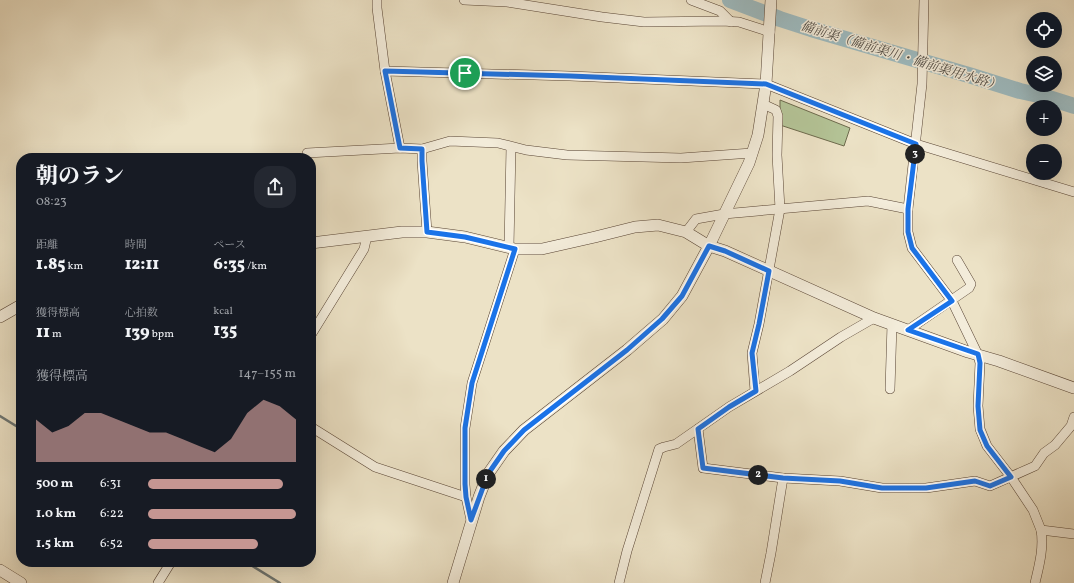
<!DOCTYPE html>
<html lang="ja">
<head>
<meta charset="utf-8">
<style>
  body { margin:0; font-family:Vollkorn,"Noto Serif JP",serif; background:#242831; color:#f1f3f6; height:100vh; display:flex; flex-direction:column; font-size:15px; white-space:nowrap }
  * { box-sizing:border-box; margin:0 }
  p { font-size:13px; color:#9ea1a6 }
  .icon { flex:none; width:22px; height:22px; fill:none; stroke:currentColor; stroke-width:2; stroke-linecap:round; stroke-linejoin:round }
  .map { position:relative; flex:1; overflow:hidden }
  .sheet { position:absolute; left:16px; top:153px; width:300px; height:414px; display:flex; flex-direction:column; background:#171b24; border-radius:16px; box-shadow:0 4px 16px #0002 }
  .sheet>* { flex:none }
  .fabs { position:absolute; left:1026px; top:12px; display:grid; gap:8px }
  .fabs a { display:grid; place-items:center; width:36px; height:36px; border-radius:50%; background:#171b24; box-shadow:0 4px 16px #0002; font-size:20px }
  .pin { position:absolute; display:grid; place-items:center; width:34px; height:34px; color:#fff; margin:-17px; border:2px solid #fff; border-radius:50%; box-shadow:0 1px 4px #0007 }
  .km { position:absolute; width:20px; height:20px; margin:-10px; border-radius:50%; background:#222; color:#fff; font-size:11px; line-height:20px; text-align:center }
  .round { display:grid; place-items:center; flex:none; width:42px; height:42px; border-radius:16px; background:#242831 }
  .summary { display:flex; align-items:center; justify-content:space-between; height:68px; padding:0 20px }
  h1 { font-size:22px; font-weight:800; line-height:30px }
  .stats { display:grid; grid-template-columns:repeat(3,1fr); gap:6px; height:68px; padding:4px 20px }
  .stats div { display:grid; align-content:center }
  .stats b { font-size:17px; font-weight:800 }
  .stats small { font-size:11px; font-weight:400 }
  .stats p { font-size:11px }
  .chart { height:112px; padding:8px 20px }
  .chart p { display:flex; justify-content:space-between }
  .chart svg { width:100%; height:72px; margin-top:4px; fill:#c59692; opacity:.7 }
  ul { padding:0 20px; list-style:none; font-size:13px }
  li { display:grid; grid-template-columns:64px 48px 1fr; align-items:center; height:30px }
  li i { height:10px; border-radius:5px; background:#c59692 }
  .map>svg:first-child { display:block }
  .green { fill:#b4c497; stroke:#6d6a4d }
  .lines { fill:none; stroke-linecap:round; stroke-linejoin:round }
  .stream { stroke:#6e7774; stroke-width:2.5 }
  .river { stroke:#9ebbc0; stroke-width:16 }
  .minor-casing { stroke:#584434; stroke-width:10 }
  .tertiary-casing { stroke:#584434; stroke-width:12 }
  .minor { stroke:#f3ecda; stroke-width:9 }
  .tertiary { stroke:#f3ecda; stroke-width:11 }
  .route-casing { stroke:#fff; stroke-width:8 }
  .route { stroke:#1a73e8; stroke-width:5 }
  .labels { text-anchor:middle; stroke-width:3; stroke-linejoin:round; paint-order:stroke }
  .water-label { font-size:13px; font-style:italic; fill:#504c45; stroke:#f3ecda }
</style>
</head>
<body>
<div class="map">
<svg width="1074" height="583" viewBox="0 0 1074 583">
  <rect width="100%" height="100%" fill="#ece2c6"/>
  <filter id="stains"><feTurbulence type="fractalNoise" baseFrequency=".005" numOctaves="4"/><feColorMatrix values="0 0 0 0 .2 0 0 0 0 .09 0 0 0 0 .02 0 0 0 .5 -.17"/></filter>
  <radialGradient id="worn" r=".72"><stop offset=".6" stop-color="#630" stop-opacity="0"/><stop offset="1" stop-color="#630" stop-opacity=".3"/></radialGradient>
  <!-- green -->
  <path class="green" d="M780 100 850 128 844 146 780 125Z"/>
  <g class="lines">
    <!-- stream -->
    <g class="stream">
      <path d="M0 416 21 429"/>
      <path d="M246 562 280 583"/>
    </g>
    <!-- river -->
    <path class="river" d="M730 0 780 19 811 29 972 76 1020 91 1043 96 1074 106"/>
    <!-- minor casing -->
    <g class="minor-casing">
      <g id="minor">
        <path d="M377 0V8L385 71 400 148"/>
        <path d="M464 0 507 2 602 17 644 22 722 21 739 22 770 32"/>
        <path d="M691 0 720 11 731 22"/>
        <path d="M924 0 922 84 908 209V232L912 248 952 301 978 355 980 363 978 406 980 429 987 446 1011 477 1033 510 1041 530 1074 534"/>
        <path d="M385 71 570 76 766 84 916 144 1074 192"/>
        <path d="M422 149 450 141 498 143 526 150 567 155 681 158 752 153"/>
        <path d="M307 153 400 148 422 149V161L427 232"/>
        <path d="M686 232 696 219 724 214 868 201 908 209"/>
        <path d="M509 247 511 147"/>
        <path d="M908 330 969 288 971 284 957 260"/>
        <path d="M311 335 364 249 367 236"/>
        <path d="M890 389 892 324"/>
        <path d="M755 391 752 353 759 324 780 209 777 155 778 116 776 110 763 104"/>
        <path d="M311 427 375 467 466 497"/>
        <path d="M698 429 703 468 783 478 840 481 882 488H926L975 481 990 486 1035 466 1044 453 1055 445 1071 426 1074 417"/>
        <path d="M471 520 466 497 465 485V428L472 383 515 249"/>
        <path d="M158 583 171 562"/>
        <path d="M619 583 627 551 659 449 664 447 676 444 729 407 790 371 841 337 874 318"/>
        <path d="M765 583 771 553 783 478"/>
        <path d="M1035 583C1039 566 1044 548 1041 530"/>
      </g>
    </g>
    <!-- tertiary casing -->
    <g class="tertiary-casing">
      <g id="tertiary">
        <path d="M311 243 402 232H427L465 237 515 249H542L595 237 635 227 658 225 686 232 709 246 725 251 874 318 968 352 999 361 1074 388"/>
        <path d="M0 317 21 305"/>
        <path d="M0 570 21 583"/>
        <path d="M453 583 479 497 488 474 504 451 524 430 627 350 663 319 682 296 709 246 749 163 758 135 766 84 771 0"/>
      </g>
    </g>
    <!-- minor -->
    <use href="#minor" class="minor"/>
    <!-- tertiary -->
    <use href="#tertiary" class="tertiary"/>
  </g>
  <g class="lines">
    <!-- route casing -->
    <g class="route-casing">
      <path id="route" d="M385 71 570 76 766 84 916 144 908 209V232L912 248 952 301 908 330 978 354 980 363 978 406 980 430 987 446 1011 477 990 486 975 481 926 488H882L840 481 783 478 703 468 698 429 729 407 756 391 752 353 759 324 769 271 725 251 709 246 682 296 662 319 627 350 524 430 504 451 488 474 471 520 466 497 465 484V428L472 383 515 249 465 237 427 232 422 161V149L400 148Z"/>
    </g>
    <!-- route -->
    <use href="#route" class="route"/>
  </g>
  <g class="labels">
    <!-- water labels -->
    <g class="water-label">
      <text transform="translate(901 55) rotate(17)" y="5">備前渠（備前渠川・備前渠用水路）</text>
    </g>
  </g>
  <rect width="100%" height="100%" filter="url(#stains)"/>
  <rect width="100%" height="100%" fill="url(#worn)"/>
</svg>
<div class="fabs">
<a><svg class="icon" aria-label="locate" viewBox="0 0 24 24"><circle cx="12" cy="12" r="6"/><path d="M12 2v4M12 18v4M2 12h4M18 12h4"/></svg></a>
<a><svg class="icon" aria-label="layers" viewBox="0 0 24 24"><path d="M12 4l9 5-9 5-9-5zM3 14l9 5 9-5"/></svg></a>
<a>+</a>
<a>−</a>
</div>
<div class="pin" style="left:465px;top:73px;background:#1e9e55"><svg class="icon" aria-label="arrive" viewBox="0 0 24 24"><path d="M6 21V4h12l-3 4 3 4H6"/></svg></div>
<b class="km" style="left:486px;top:479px">1</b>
<b class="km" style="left:758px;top:475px">2</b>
<b class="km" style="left:915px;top:154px">3</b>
<section class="sheet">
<div class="summary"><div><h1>朝のラン</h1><p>08:23</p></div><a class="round"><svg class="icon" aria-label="share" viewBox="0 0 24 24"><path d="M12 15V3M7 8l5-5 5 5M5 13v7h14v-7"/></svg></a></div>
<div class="stats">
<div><p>距離</p><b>1.85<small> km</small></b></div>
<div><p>時間</p><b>12:11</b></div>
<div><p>ペース</p><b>6:35<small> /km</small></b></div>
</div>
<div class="stats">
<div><p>獲得標高</p><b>11<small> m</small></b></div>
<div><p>心拍数</p><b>139<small> bpm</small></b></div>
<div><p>kcal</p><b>135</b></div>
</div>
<div class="chart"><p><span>獲得標高</span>147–155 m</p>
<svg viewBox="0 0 160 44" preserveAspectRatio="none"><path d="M0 44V18L10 26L20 22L30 14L40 14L50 18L60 22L70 26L80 26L90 30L100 34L110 38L120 30L130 14L140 6L150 10L160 18V44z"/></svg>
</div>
<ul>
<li><b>500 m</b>6:31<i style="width:91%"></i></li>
<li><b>1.0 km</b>6:22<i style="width:100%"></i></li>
<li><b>1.5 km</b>6:52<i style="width:74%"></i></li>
</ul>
</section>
</div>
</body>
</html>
